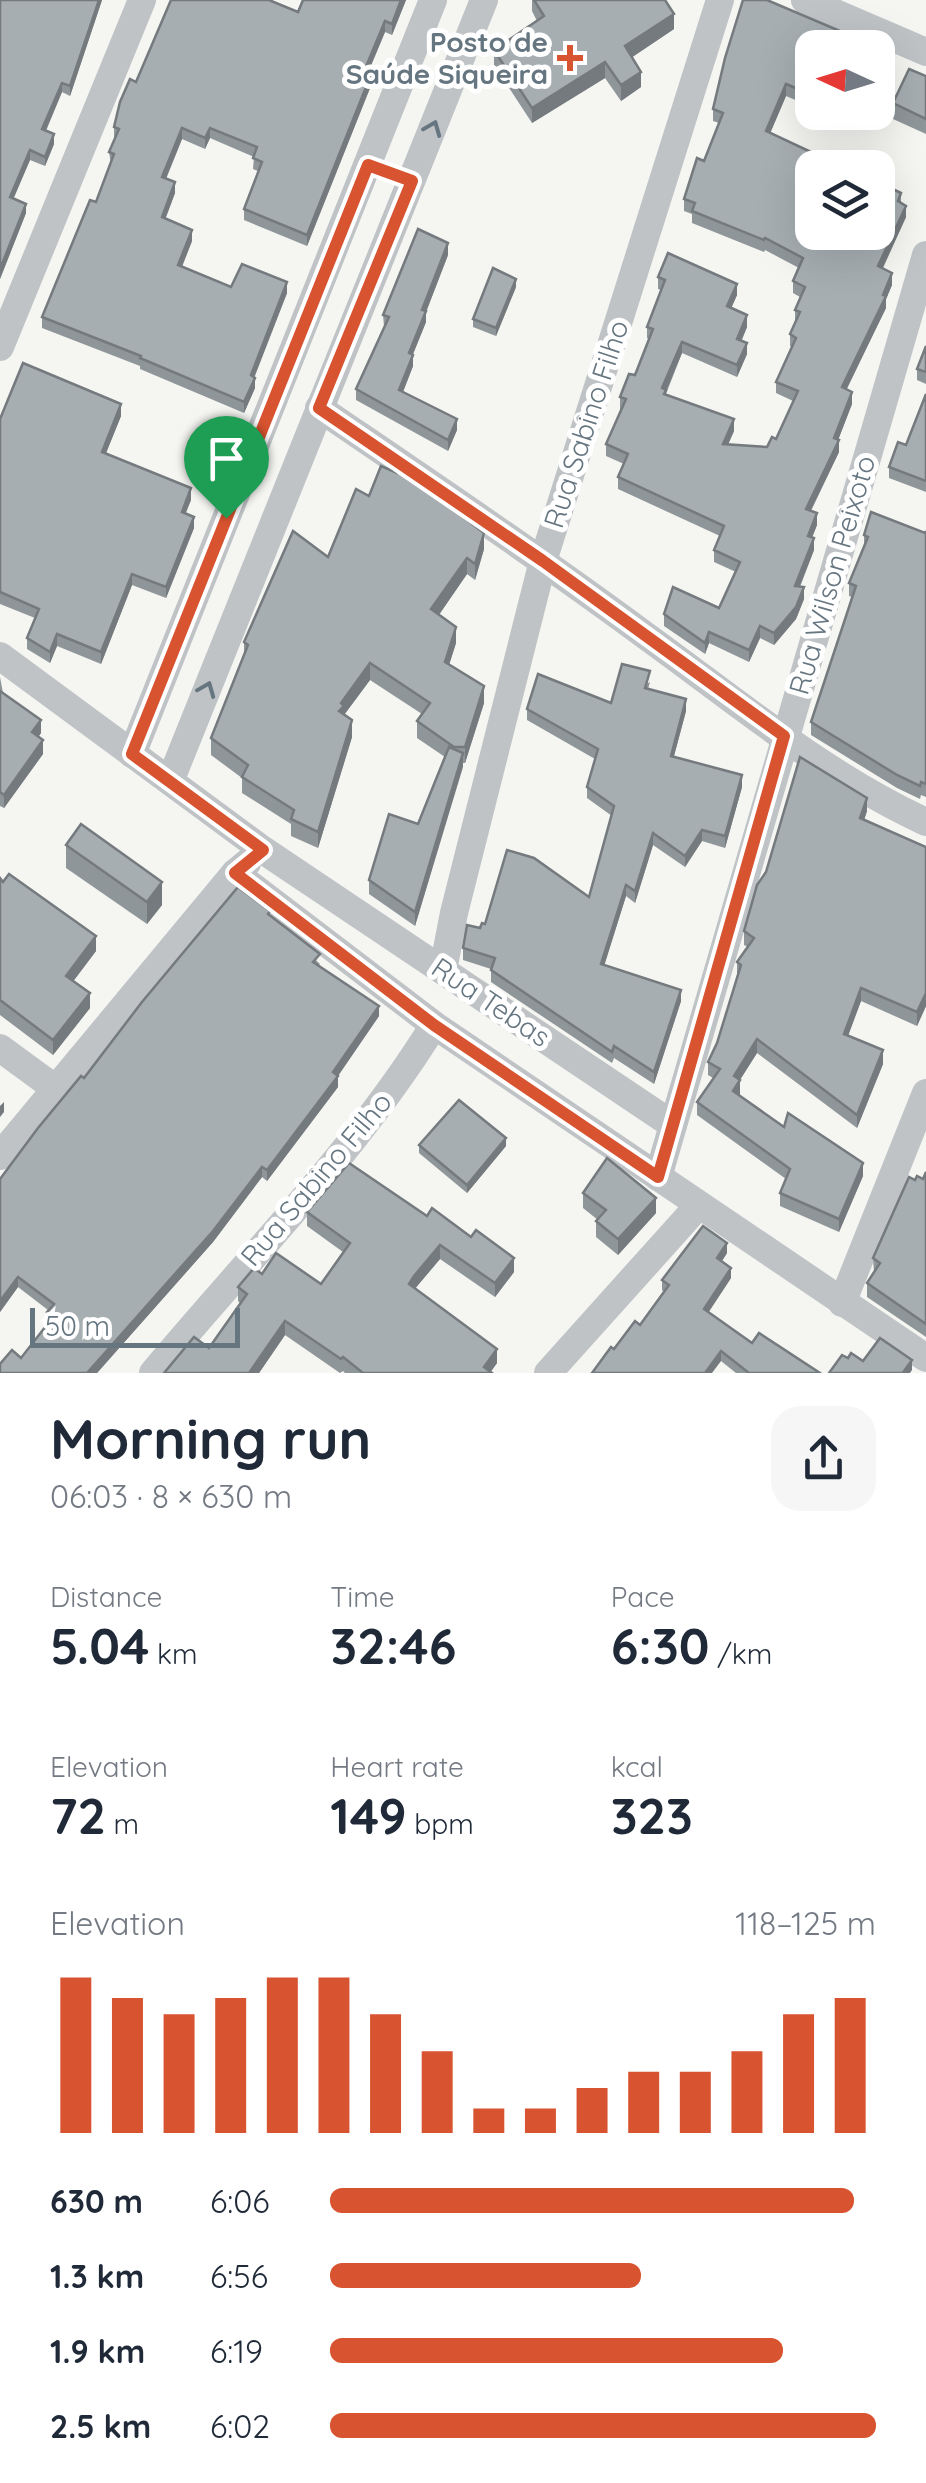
<!DOCTYPE html>
<html lang="en">
<head>
<meta charset="utf-8">
<style>
  body { margin:0; font-family:Quicksand,sans-serif; background:#f6f6f7; color:#1f2937; height:100vh; display:flex; flex-direction:column; font-size:38px; white-space:nowrap }
  * { box-sizing:border-box; margin:0 }
  p { font-size:32px; color:#747a83 }
  .icon { flex:none; width:55px; height:55px; fill:none; stroke:currentColor; stroke-width:2; stroke-linecap:round; stroke-linejoin:round }
  .map { position:relative; height:1373px; overflow:hidden }
  .panel { display:flex; flex-direction:column; background:#fff; flex:1 }
  .panel>* { flex:none }
  .needle { width:65px; rotate:274deg }
  .tools { position:absolute; left:795px; top:30px; display:grid; gap:20px }
  .tools a { display:grid; place-items:center; width:100px; height:100px; border-radius:20px; background:#fff; box-shadow:0 10px 40px #0002; font-size:50px }
  .scale { position:absolute; left:30px; bottom:25px; width:210px; box-sizing:border-box; padding-left:10px; border:5px solid #667681; border-top:0; font-size:28px; line-height:35px; white-space:nowrap; color:#667681; -webkit-text-stroke:8px #fff; paint-order:stroke }
  .pin { position:absolute; display:grid; place-items:center; width:85px; height:85px; color:#fff; margin:-102px -42px; border-radius:50% 50% 50% 0; rotate:-45deg; box-shadow:0 0 10px #0007 }
  .pin .icon { rotate:45deg }
  .round { display:grid; place-items:center; flex:none; width:105px; height:105px; border-radius:30px; background:#f6f6f7 }
  .head { display:flex; align-items:center; justify-content:space-between; height:170px; padding:0 50px }
  h1 { font-size:55px; font-weight:700; line-height:75px }
  .figures { display:grid; grid-template-columns:repeat(3,1fr); gap:15px; height:170px; padding:10px 50px }
  .figures div { display:grid; align-content:center }
  .figures b { font-size:50px; font-weight:700 }
  .figures small { font-size:28px; font-weight:400 }
  .figures p { font-size:28px }
  .chart { height:280px; padding:20px 50px }
  .chart p { display:flex; justify-content:space-between }
  .chart svg { width:100%; height:180px; margin-top:10px; stroke:#d8532f; stroke-width:6 }
  ul { padding:0 50px; list-style:none; font-size:32px }
  li { display:grid; grid-template-columns:160px 120px 1fr; align-items:center; height:75px }
  li i { height:25px; border-radius:12px; background:#d8532f }
  .map>svg:first-child { display:block }
  .lines { fill:none; stroke-linecap:round; stroke-linejoin:round }
  .minor { stroke:#bfc3c6; stroke-width:28 }
  .wall { fill:#8f9699 }
  .shaded-wall { fill:#747a7d }
  .building { fill:#a6aeb2; stroke:#747a7d; stroke-width:2.5 }
  .oneway { stroke:#667681 }
  .route-casing { stroke:#fff; stroke-width:20 }
  .route { stroke:#d8532f; stroke-width:12 }
  .poi-dot { fill:#d8532f; stroke:#fff; stroke-width:4 }
  .labels { text-anchor:middle; stroke-width:10; stroke-linejoin:round; paint-order:stroke }
  .poi-label { font-size:28px; font-weight:bold; fill:#667681; stroke:#fff; text-anchor:end }
  .street-label { font-size:28px; fill:#667681; stroke:#fff }
</style>
</head>
<body>
<div class="map">
<svg width="926" height="1373" viewBox="0 0 926 1373">
  <rect width="100%" height="100%" fill="#f5f5f2"/>
  <g class="lines">
    <!-- minor -->
    <g class="minor">
      <path d="M805 0 926 52"/>
      <path d="M0 347 142 0"/>
      <path d="M319 408C429 483 539 557 646 636 736 701 824 775 926 822"/>
      <path d="M0 656 263 850 673 1125"/>
      <path d="M132 754 433 0"/>
      <path d="M171 779 484 0"/>
      <path d="M235 873 434 1025 926 1358"/>
      <path d="M443 970 454 913 543 561 720 0"/>
      <path d="M0 1048 56 1089"/>
      <path d="M0 1156 235 873 247 863"/>
      <path d="M658 1177 926 255"/>
      <path d="M842 1303 926 1093"/>
      <path d="M153 1373C247 1260 357 1150 434 1025"/>
      <path d="M548 1373 698 1206"/>
    </g>
  </g>
  <!-- wall -->
  <g class="wall">
    <path d="M0 0H102L70 96 62 92 46 131 54 144 45 166 30 160 13 198 26 213 0 279Z"/>
    <path d="M406 0 392 35 385 32 369 70 372 83 307 246 244 220V209L258 171 253 169 254 157 210 138 205 149 182 139 166 179 175 193 165 219 192 241 182 267 231 287 287 293 254 377 255 388 244 413 140 369V366L42 328V317L96 202 111 164 109 152 115 138H114V127L136 82 298 12Z"/>
    <path d="M532 0H665L674 29 632 57 641 87 621 101 605 78 532 123 494 65V50L537 21 532 11Z"/>
    <path d="M743 0H767L847 34V48H812V107L786 96 770 133 845 168H812V232H878V182L901 193V203L906 206V217L883 268 892 273V285L886 299V308L846 389 852 392V404L838 440 839 452 811 511 817 513V525L812 538H814V550L800 587H804V599L796 619 774 645 760 638 749 662 709 643 705 654 664 626V614L673 587 719 608 736 572 714 562V550L720 536 618 489V477L624 464 606 456V444L621 409H620V397L629 374 635 375 649 339 647 338V327L661 290 658 289V277L668 253 737 284V295L731 308 747 315V327L742 340 747 343V354L737 377 682 353 666 394 734 419V431L728 444 767 447 772 437 776 439 793 401 776 393V382L792 347 790 346V334L795 322V310L800 297 793 293V281L799 268 765 250 764 252 692 223V214L684 211V199L697 158 704 161 719 123 713 121V109L725 58Z"/>
    <path d="M926 76V134L893 119V103Z"/>
    <path d="M448 255 426 312V322L413 354V366L403 392 457 430 448 451 356 400V389L384 326 383 315Z"/>
    <path d="M516 287 496 336 473 327V319Z"/>
    <path d="M926 346V384L917 380V369Z"/>
    <path d="M926 394V492L889 478V467L906 445Z"/>
    <path d="M121 416 106 453 191 500 185 513 194 528 166 598 132 585 101 664 57 646 50 663 27 649V638L35 618 0 604V419Z"/>
    <path d="M926 531V797L921 795 920 799 897 788 811 735V722L852 597 849 596V583L864 548V535L925 533Z"/>
    <path d="M484 549 475 580 467 574 439 615 456 643 449 664 484 703 465 763H463L415 926 369 894V880L418 824 445 757 417 738V721L422 714 370 680 344 715 352 737 318 848 291 836V824L242 793V778L211 755V738L244 654V642L328 557Z"/>
    <path d="M0 677 3 693 41 733 38 737 43 754 4 808 0 806Z"/>
    <path d="M650 682 648 689 686 711 674 756 742 787 725 848 702 841 685 867 653 845 635 903 626 896 604 965 681 1001 654 1084 614 1058 612 1063 491 982V969L463 960V948L485 924 589 897 612 816 587 798V787L595 759 527 720V709L611 703Z"/>
    <path d="M867 811 864 820 926 847V1006L917 1026 861 1001 848 1035 883 1064 857 1128 757 1053 740 1080 739 1095 784 1127 863 1176 839 1232 780 1206V1193L786 1179 697 1115V1102L713 1078 708 1075V1062L717 1043 737 975V962L748 947 744 945V931Z"/>
    <path d="M66 845 162 905 147 924 66 868Z"/>
    <path d="M0 878 96 951 73 981 90 1008 53 1055 0 1015Z"/>
    <path d="M270 916 320 964 319 965 379 1016 338 1076V1087L267 1181 262 1177 213 1242 97 1373H0L21 1358 48 1323 47 1322 48 1310 18 1287 0 1312V1179L84 1078Z"/>
    <path d="M419 1145 506 1146 467 1193 419 1153Z"/>
    <path d="M926 1172V1337L867 1297V1283L874 1272 873 1258 915 1180 923 1179Z"/>
    <path d="M583 1193 656 1213 618 1255 596 1237V1221L598 1220 583 1208Z"/>
    <path d="M307 1212 427 1216 514 1272 495 1297 440 1259 415 1288 497 1363 490 1372 492 1373H345L343 1371 340 1373 285 1335 259 1373H164L209 1348 240 1303 238 1301V1287L262 1274 321 1284 343 1252 307 1226Z"/>
    <path d="M727 1253 721 1262 731 1278 708 1313 752 1343 820 1373H736L721 1361 614 1349 640 1325 664 1292 662 1290V1280Z"/>
  </g>
  <!-- shaded-wall -->
  <g class="shaded-wall">
    <path d="M99 0H102L70 96V86Z"/>
    <path d="M401 0H406L392 35V24Z"/>
    <path d="M674 14V29L625 62V46Z"/>
    <path d="M385 21V32L365 80V69Z"/>
    <path d="M605 62V78L532 123V108Z"/>
    <path d="M372 72V83L307 246V235Z"/>
    <path d="M641 72V87L621 101V85Z"/>
    <path d="M62 83V92L42 139V129Z"/>
    <path d="M786 84V96L766 143V131Z"/>
    <path d="M182 128V139L162 188V177Z"/>
    <path d="M210 128V138L205 149V138Z"/>
    <path d="M54 134V144L45 166V157Z"/>
    <path d="M30 150V160L10 207V197Z"/>
    <path d="M175 182V193L162 228V217Z"/>
    <path d="M26 204V213L0 279V269Z"/>
    <path d="M906 206V217L878 278V266Z"/>
    <path d="M192 230V241L178 276V265Z"/>
    <path d="M448 243V255L426 312V322L409 364V353L422 310Z"/>
    <path d="M892 273V285L886 299V308L842 399V387Z"/>
    <path d="M516 279V287L496 336V328Z"/>
    <path d="M287 282V293L251 386V375Z"/>
    <path d="M737 284V295L727 318V306Z"/>
    <path d="M747 315V327L737 350V339Z"/>
    <path d="M682 342V353L666 391V401L662 388Z"/>
    <path d="M747 343V354L737 377V365Z"/>
    <path d="M413 355V366L399 402V390Z"/>
    <path d="M255 378V388L244 413V402Z"/>
    <path d="M852 392V404L835 448 839 440V452L806 520V509Z"/>
    <path d="M121 404V416L102 463V452Z"/>
    <path d="M457 419V430L448 451V440Z"/>
    <path d="M734 419V431L723 456V444Z"/>
    <path d="M191 488V500L182 523V512Z"/>
    <path d="M817 513V525L808 547V536Z"/>
    <path d="M194 517V528L166 598V587Z"/>
    <path d="M484 533V549L475 580V564Z"/>
    <path d="M814 538V550L795 598V586Z"/>
    <path d="M467 558V574L431 626V609Z"/>
    <path d="M132 574V585L101 664V652Z"/>
    <path d="M804 587V599L796 619 774 645V633Z"/>
    <path d="M760 626V638L749 662V650Z"/>
    <path d="M456 627V643L445 678V662Z"/>
    <path d="M709 632V643L705 654V643Z"/>
    <path d="M57 634V646L50 663V652Z"/>
    <path d="M370 663V680L344 715 339 727 341 703Z"/>
    <path d="M484 686V703L465 763V747Z"/>
    <path d="M686 699V711L671 767V756Z"/>
    <path d="M41 720V733L32 746V732Z"/>
    <path d="M352 720V737L318 848V832Z"/>
    <path d="M43 740V754L4 808V795Z"/>
    <path d="M463 753V767L415 926V912Z"/>
    <path d="M742 775V787L725 848V836Z"/>
    <path d="M867 798V811L860 832V818Z"/>
    <path d="M702 830V841L685 867V856Z"/>
    <path d="M653 833V845L635 903V891Z"/>
    <path d="M162 882V905L147 924V902Z"/>
    <path d="M626 885V896L601 976V964Z"/>
    <path d="M96 936V951L66 991V976Z"/>
    <path d="M861 988V1001L844 1047V1034Z"/>
    <path d="M681 990V1001L654 1084V1072Z"/>
    <path d="M90 993V1008L53 1055V1040Z"/>
    <path d="M926 993V1006L917 1026V1012Z"/>
    <path d="M379 1006V1016L333 1083V1072Z"/>
    <path d="M757 1039V1053L734 1089V1076Z"/>
    <path d="M883 1050V1064L857 1128V1115Z"/>
    <path d="M338 1076V1087L267 1181V1170Z"/>
    <path d="M740 1080V1094L733 1104V1091Z"/>
    <path d="M4 1102V1112L0 1117V1106Z"/>
    <path d="M506 1138V1146L467 1193V1185Z"/>
    <path d="M863 1163V1176L839 1232V1219Z"/>
    <path d="M262 1167V1177L213 1242 97 1373H87Z"/>
    <path d="M656 1198V1213L618 1255V1239Z"/>
    <path d="M727 1243V1253L717 1269V1258Z"/>
    <path d="M440 1245V1259L414 1290 409 1284 414 1276Z"/>
    <path d="M514 1258V1272L495 1297V1283Z"/>
    <path d="M731 1268V1278L704 1319V1309Z"/>
    <path d="M18 1277V1287L0 1312V1301Z"/>
    <path d="M285 1321V1335L259 1373H249Z"/>
    <path d="M497 1349V1363L490 1373 484 1367Z"/>
    <path d="M721 1351V1361L712 1373H705Z"/>
    <path d="M912 1360V1370L910 1373H904Z"/>
  </g>
  <!-- building -->
  <g class="building">
    <path d="M0 0H99L70 86 62 83 42 129 54 134 45 157 30 150 10 197 26 204 0 269Z"/>
    <path d="M171 0H269L298 12 303 0H401L392 24 385 21 365 69 372 72 307 235 244 209 262 162 253 158 257 147 210 128 205 138 182 128 162 177 175 182 162 217 192 230 178 265 231 287 242 264 287 282 251 375 255 378 244 402 140 358 141 356 42 317 90 200 96 202 114 154 109 152 119 129 114 127 120 102 130 79 136 82Z"/>
    <path d="M534 0H665L674 14 625 46 641 72 621 85 605 62 532 108 494 50 544 16Z"/>
    <path d="M743 0H767L847 34 843 48H812V95L786 84 766 131 845 168H812V232H878V182L901 193 898 201 906 206 878 266 892 273 883 295 886 296 842 387 852 392 834 438 839 440 806 509 817 513 808 536 814 538 795 586 804 587 796 607 774 633 760 626 749 650 709 632 705 643 664 614 673 587 719 608 740 562 714 550 724 526 618 477 628 454 606 444 626 399 620 397 629 374 635 375 653 329 647 327 665 280 658 277 668 253 737 284 727 306 747 315 737 339 747 343 737 365 682 342 662 388 666 390 664 394 734 419 723 444 767 447 772 437 776 439 798 391 776 382 796 338 790 334 800 312 795 310 805 287 793 281 803 258 765 238 764 240 692 211 695 203 684 199 697 158 704 161 723 113 713 109 725 58Z"/>
    <path d="M909 69 926 76V119L893 103Z"/>
    <path d="M418 229 448 243 422 310 426 311 409 353 413 355 399 390 457 419 448 440 356 389 389 317 383 315Z"/>
    <path d="M493 268 516 279 496 328 473 319Z"/>
    <path d="M926 346V372L917 369Z"/>
    <path d="M23 363 121 404 102 452 191 488 182 512 194 517 166 587 132 574 101 652 57 634 50 652 27 638 39 609 0 592V419Z"/>
    <path d="M926 394V481L889 467 898 442 906 445Z"/>
    <path d="M381 466 397 473 400 468 484 533 475 564 467 558 431 609 456 627 445 662 484 686 465 747H454L417 721 430 703 370 663 341 703 344 706 339 711 352 720 318 832 291 819 294 810 242 777 248 765 211 738 248 645 244 642 293 531 328 557 356 489 369 496Z"/>
    <path d="M871 512 925 533 926 531V784L921 782 920 786 897 775 811 722 856 586 849 583 868 537 864 535Z"/>
    <path d="M622 664 650 671 645 688 686 699 671 756 742 775 725 836 702 830 685 856 653 833 635 891 626 885 601 964 681 990 654 1072 614 1046 612 1052 491 970 495 958 463 948 467 925 480 928 482 923 485 924 507 850 534 858 589 897 614 806 587 787 598 749 527 709 538 674 611 703Z"/>
    <path d="M0 691 41 720 32 732 43 740 4 795 0 792Z"/>
    <path d="M449 747 463 753 415 912 369 880 389 814 418 824Z"/>
    <path d="M800 757 867 798 860 818 926 847V993L917 1012 861 988 844 1034 883 1050 857 1115 757 1039 734 1076 740 1080 733 1091 784 1127 788 1113 863 1163 839 1219 780 1193 790 1169 697 1102 720 1069 708 1062 717 1043 741 965 737 962 754 938 744 931 757 885 766 872Z"/>
    <path d="M81 824 162 882 147 902 66 845Z"/>
    <path d="M9 874 96 936 66 976 90 993 53 1040 0 1000V878L3 882Z"/>
    <path d="M238 887 270 911 268 914 320 954 313 962 379 1006 333 1072 338 1076 267 1170 262 1167 213 1231 87 1373H0V1364L12 1350 21 1358 53 1317 47 1312 54 1304 18 1277 0 1301V1179L38 1128 81 1076 84 1078 142 1002Z"/>
    <path d="M459 1100 506 1138 467 1185 419 1145Z"/>
    <path d="M607 1158 656 1198 618 1239 596 1221 606 1210 583 1193Z"/>
    <path d="M349 1163 427 1216 432 1208 471 1237 476 1230 514 1258 495 1283 440 1245 414 1276 409 1284 497 1349 484 1367 492 1373H363L343 1357 341 1359 285 1321 249 1373H164L194 1337 209 1348 247 1294 238 1287 254 1268 262 1274 276 1253 321 1284 350 1243 307 1212Z"/>
    <path d="M926 1172V1324L867 1283 880 1263 873 1258 909 1177 915 1180 917 1176 923 1179Z"/>
    <path d="M703 1226 727 1243 717 1258 731 1268 704 1309 752 1343 759 1333 820 1373H749L721 1351 705 1373H592L611 1347 614 1349 635 1321 640 1325 669 1285 662 1280Z"/>
    <path d="M880 1338 912 1360 904 1371 908 1373H829L842 1355 848 1358 851 1353 863 1361Z"/>
  </g>
  <!-- one-way arrows -->
  <defs><path id="oneway-chevron" d="M-2-3.5L2.5 0L-2 3.5" fill="none" stroke-width="1.6" stroke-linecap="round" stroke-linejoin="round" transform="scale(2.5)"/></defs>
  <g class="oneway">
    <use href="#oneway-chevron" transform="translate(433 128) rotate(-68)"/>
    <use href="#oneway-chevron" transform="translate(207 689) rotate(-68)"/>
  </g>
  <g class="lines">
    <!-- route casing -->
    <g class="route-casing">
      <path id="route" d="M368 165 412 181 319 408 543 561 784 736 658 1177 434 1025 235 873 263 850 132 754Z"/>
    </g>
    <!-- route -->
    <use href="#route" class="route"/>
  </g>
  <!-- markers -->
  <path class="poi-dot" d="M565 43h10v10h10v10h-10v10h-10v-10h-10v-10h10z"/>
  <g class="labels">
    <!-- poi labels -->
    <g class="poi-label">
      <text x="548" y="52">Posto de<tspan x="548" dy="32">Saúde Siqueira</tspan></text>
    </g>
    <!-- street labels -->
    <g class="street-label">
      <text transform="translate(586 424) rotate(-72)" y="10">Rua Sabino Filho</text>
      <text transform="translate(832 575) rotate(-74)" y="10">Rua Wilson Peixoto</text>
      <text transform="translate(491 1002) rotate(34)" y="10">Rua Tebas</text>
      <text transform="translate(316 1179) rotate(-50)" y="10">Rua Sabino Filho</text>
    </g>
  </g>
</svg>
<div class="tools">
<a><svg class="needle" viewBox="-14 -14 28 28"><path d="M0-13l5 13h-10z" fill="#e53935"/><path d="M0 13l5-13h-10z" fill="#747a83"/></svg></a>
<a><svg class="icon" aria-label="layers" viewBox="0 0 24 24"><path d="M12 4l9 5-9 5-9-5zM3 14l9 5 9-5"/></svg></a>
</div>
<div class="scale">50 m</div>
<div class="pin" style="left:226px;top:518px;background:#1e9e55"><svg class="icon" aria-label="arrive" viewBox="0 0 24 24"><path d="M6 21V4h12l-3 4 3 4H6"/></svg></div>
</div>
<section class="panel">
<div class="head"><div><h1>Morning run</h1><p>06:03 · 8 × 630 m</p></div><a class="round"><svg class="icon" aria-label="share" viewBox="0 0 24 24"><path d="M12 15V3M7 8l5-5 5 5M5 13v7h14v-7"/></svg></a></div>
<div class="figures">
<div><p>Distance</p><b>5.04<small> km</small></b></div>
<div><p>Time</p><b>32:46</b></div>
<div><p>Pace</p><b>6:30<small> /km</small></b></div>
</div>
<div class="figures">
<div><p>Elevation</p><b>72<small> m</small></b></div>
<div><p>Heart rate</p><b>149<small> bpm</small></b></div>
<div><p>kcal</p><b>323</b></div>
</div>
<div class="chart"><p><span>Elevation</span>118–125 m</p>
<svg viewBox="0 0 160 44" preserveAspectRatio="none"><path d="M5 44V6M15 44V11M25 44V15M35 44V11M45 44V6M55 44V6M65 44V15M75 44V24M85 44V38M95 44V38M105 44V33M115 44V29M125 44V29M135 44V24M145 44V15M155 44V11"/></svg>
</div>
<ul>
<li><b>630 m</b>6:06<i style="width:96%"></i></li>
<li><b>1.3 km</b>6:56<i style="width:57%"></i></li>
<li><b>1.9 km</b>6:19<i style="width:83%"></i></li>
<li><b>2.5 km</b>6:02<i style="width:100%"></i></li>
</ul>
</section>
</body>
</html>
